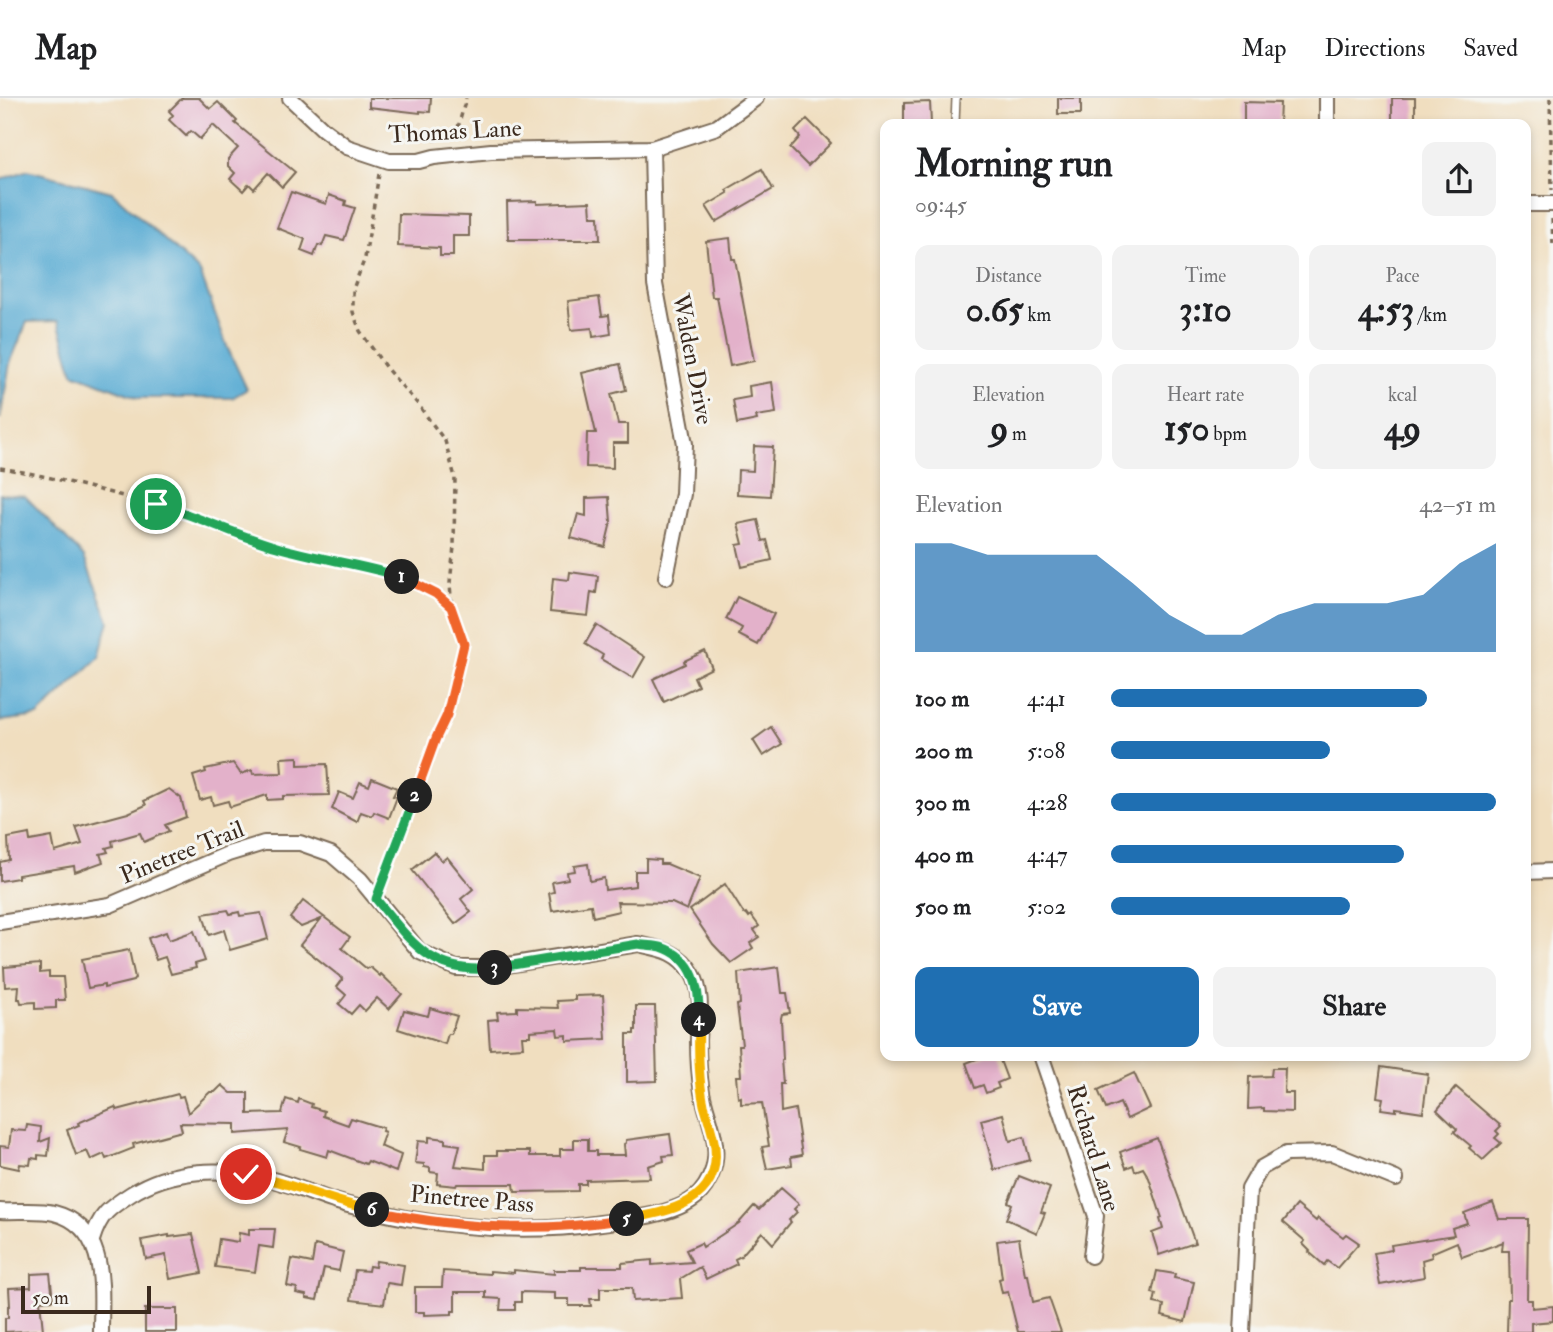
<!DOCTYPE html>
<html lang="en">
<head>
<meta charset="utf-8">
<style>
  body { margin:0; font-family:"IM FELL Double Pica",serif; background:#f2f2f2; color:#202124; height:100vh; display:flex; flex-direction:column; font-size:26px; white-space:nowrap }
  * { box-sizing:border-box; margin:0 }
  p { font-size:23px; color:#757577 }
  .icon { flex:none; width:38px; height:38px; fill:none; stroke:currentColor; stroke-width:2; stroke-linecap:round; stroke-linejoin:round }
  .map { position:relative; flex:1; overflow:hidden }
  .panel { position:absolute; left:880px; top:21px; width:651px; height:942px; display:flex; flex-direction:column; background:#fff; border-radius:14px; box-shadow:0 4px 10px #0003 }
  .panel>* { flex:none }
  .scale { position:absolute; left:21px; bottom:18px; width:130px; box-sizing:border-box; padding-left:7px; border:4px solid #3b2a1e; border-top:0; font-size:19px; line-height:24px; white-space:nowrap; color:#3b2a1e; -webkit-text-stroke:5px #f6f6f2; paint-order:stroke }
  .pin { position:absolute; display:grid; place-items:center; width:60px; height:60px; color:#fff; margin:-30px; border:4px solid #fff; border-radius:50%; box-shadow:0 2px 7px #0007 }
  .km { position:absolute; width:35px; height:35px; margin:-18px; border-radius:50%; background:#222; color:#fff; font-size:19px; line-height:35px; text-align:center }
  .round { display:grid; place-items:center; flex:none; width:74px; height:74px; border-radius:14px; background:#f2f2f2 }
  .overview { display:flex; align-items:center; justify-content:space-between; height:119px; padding:0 35px }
  h1 { font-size:38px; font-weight:700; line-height:52px }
  .stats { display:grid; grid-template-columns:repeat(3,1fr); gap:10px; height:119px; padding:7px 35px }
  .stats div { display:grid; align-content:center; border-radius:14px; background:#f2f2f2; text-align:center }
  .stats b { font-size:35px; font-weight:700 }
  .stats small { font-size:19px; font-weight:400 }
  .stats p { font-size:19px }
  .chart { height:196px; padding:14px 35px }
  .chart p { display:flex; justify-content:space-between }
  .chart svg { width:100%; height:126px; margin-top:7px; fill:#1f6fb2; opacity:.7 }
  .action { display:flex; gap:14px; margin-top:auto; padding:14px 35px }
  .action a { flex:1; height:80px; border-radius:14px; background:#1f6fb2; color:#fff; font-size:28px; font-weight:700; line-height:80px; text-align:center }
  .action a+a { background:#f2f2f2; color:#202124 }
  ul { padding:0 35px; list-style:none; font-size:23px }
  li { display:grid; grid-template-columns:112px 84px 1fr; align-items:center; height:52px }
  li i { height:18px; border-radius:9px; background:#1f6fb2 }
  header { display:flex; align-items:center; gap:42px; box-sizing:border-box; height:98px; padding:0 35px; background:#fff; border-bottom:2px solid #e0e0e0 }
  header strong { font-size:33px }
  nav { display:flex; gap:38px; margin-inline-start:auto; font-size:24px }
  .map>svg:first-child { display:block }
  .water { fill:#58abd3; stroke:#4a6a78; stroke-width:2 }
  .building { fill:#e3b1ca }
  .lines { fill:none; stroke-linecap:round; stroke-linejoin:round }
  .lane-casing { stroke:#7a6956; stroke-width:10 }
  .street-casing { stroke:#7a6956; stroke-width:18 }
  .path { stroke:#7a6956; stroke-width:3.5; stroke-dasharray:5 5; stroke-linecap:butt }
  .lane { stroke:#fff; stroke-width:7 }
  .street { stroke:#fff; stroke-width:14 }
  .split-1-casing { stroke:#fff; stroke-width:14 }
  .split-2-casing { stroke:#fff; stroke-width:14 }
  .split-3-casing { stroke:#fff; stroke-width:14 }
  .split-4-casing { stroke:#fff; stroke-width:14 }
  .split-5-casing { stroke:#fff; stroke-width:14 }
  .split-6-casing { stroke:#fff; stroke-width:14 }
  .split-7-casing { stroke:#fff; stroke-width:14 }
  .split-1 { stroke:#22a559; stroke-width:9 }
  .split-2 { stroke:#f0652b; stroke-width:9 }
  .split-3 { stroke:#22a559; stroke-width:9 }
  .split-4 { stroke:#22a559; stroke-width:9 }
  .split-5 { stroke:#f5b400; stroke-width:9 }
  .split-6 { stroke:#f0652b; stroke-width:9 }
  .split-7 { stroke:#f5b400; stroke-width:9 }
  .labels { text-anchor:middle; stroke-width:6; stroke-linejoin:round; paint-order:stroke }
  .street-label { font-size:24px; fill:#3b2a1e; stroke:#f6f6f2 }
</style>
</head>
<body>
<header>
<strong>Map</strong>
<nav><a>Map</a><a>Directions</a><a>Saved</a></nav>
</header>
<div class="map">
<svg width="1553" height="1234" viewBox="0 0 1553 1234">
  <rect width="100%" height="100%" fill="#f6f6f2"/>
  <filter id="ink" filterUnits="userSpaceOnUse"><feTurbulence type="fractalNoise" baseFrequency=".0143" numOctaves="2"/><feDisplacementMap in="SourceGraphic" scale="14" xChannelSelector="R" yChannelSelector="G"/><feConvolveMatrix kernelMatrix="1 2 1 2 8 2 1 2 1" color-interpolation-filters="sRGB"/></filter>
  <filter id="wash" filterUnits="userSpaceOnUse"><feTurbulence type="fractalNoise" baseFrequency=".00686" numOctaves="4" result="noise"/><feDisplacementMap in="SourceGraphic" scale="28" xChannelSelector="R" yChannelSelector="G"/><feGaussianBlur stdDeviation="1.57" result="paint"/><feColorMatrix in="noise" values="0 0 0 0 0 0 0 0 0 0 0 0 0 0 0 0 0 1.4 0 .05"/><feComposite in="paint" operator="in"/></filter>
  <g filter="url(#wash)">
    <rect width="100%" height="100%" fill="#f0debf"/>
    <!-- water -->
    <g class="water">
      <path d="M28 72 112 94 200 174 228 251 247 291 232 300H139L73 275 58 223 27 224 10 265 0 321V82Z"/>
      <path d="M0 396 25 398 84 459 109 523 99 559 38 618 0 623Z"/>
    </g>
    <g id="blocks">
      <!-- building -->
      <g class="building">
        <path d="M182 0H199L210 11 218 4 237 23 235 25 295 74 282 89 268 75 254 91 249 86 243 93 230 81 235 75 228 68V61L238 50 213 27 200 41 191 33 186 38 169 22 173 17 169 13Z"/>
        <path d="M369 0H431L430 14 420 13V15L369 9Z"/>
        <rect x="1058" y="0" width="23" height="16"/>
        <rect x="1392" y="0" width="23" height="26"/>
        <path d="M930 4 931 26H904V5Z"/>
        <path d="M1244 4 1280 5 1279 26H1244Z"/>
        <path d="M807 21 831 45 808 68 790 50 800 39 795 33Z"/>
        <path d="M762 71 773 91 716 124 706 108 728 95 726 92Z"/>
        <path d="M291 94 326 106 329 97 346 103 345 107 355 110 344 142 326 138 322 148 318 147 314 158 301 153 305 141 277 130Z"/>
        <path d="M537 103V106L590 104 591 118H599L600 142H508L507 104Z"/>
        <path d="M399 116 469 118V138H453V158H440V150L398 148Z"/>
        <path d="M730 140 732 161H735L754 263 730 268 717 199H712L706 143Z"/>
        <path d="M599 199 602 218 609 217 611 236 593 239 592 230 571 232 568 203Z"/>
        <path d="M620 266 626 292 611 296 618 326H628V345H613V370L586 369 587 335H596L582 275Z"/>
        <path d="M772 284 776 315 756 318 757 322 737 326 733 302 750 299 749 288Z"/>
        <path d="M754 348 773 349 770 398 737 396 738 372 753 373Z"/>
        <path d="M609 399 611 424 605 449 571 440 578 416 586 418V400Z"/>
        <path d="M758 422 763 443 767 442 772 462 742 469 737 447 743 446 738 426Z"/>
        <path d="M570 474 598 478 596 495 591 494 588 518 550 514 553 480 569 482Z"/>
        <path d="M737 499 774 516 758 547 739 537 742 530 726 521Z"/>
        <path d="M596 527 645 559 633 580 601 561 603 557 585 546Z"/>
        <path d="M705 553 712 570 694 579 698 588 664 604 653 581 685 566 684 563Z"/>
        <path d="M771 629 782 646 763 658 753 642Z"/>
        <path d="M298 659V667L327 666 329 697 283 698V701L267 702V697L230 709 228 703 213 707 211 699 200 702 193 678 206 674 205 671 233 665 241 676 252 672 253 676 282 675 281 660Z"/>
        <path d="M372 680 397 690 393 698 397 699 389 720 374 714 372 718 361 714 357 724 332 711 339 694 353 700 360 684 369 688Z"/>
        <path d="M169 691 181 700 186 719 165 727 169 733 144 744 140 735 112 743 113 748 106 750 108 754 100 756 103 764 75 774 74 768 18 777V780L0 783V764L9 762 8 740 29 736 30 743 52 739 55 754 82 746 76 729 128 715 146 707 144 703Z"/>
        <path d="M434 754 442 763 447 759 473 791 461 801 471 814 455 826 412 772Z"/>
        <path d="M646 761 660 762V766H667L700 780 687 812 672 805 617 804 619 813 593 819 591 807 552 813 549 795 554 794 552 784 568 781 567 774 575 773 574 768 588 766 590 783 604 780 605 792 635 788V773H646Z"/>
        <path d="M725 786 744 816 746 815 749 819 751 817 759 828 754 832 759 839 750 845 753 850 731 865 713 846 690 812Z"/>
        <path d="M303 803 350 839 342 850 367 871 370 869 380 878 381 876 402 896 389 911 377 900 365 913 359 907 351 916 339 906 346 897 337 889 343 881 300 847 321 821 301 829 290 820Z"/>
        <path d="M228 812 230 816 239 814 240 818 261 815 268 841 230 852 224 832 209 837 203 816Z"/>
        <path d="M194 833 205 863 195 866 196 870 171 876 165 859 156 862 148 840 166 834 169 842Z"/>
        <path d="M129 852 135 880 133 883 104 890V887L88 890 82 861Z"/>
        <path d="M40 866V875L49 874V879H63L65 902H56V910L35 911V904L21 905 20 901H18L19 888 5 889 4 869Z"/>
        <path d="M779 869 782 895H787L790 915 782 916 781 920 783 962H781L783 986H780L781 1014 795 1011 802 1057 791 1059 792 1067 767 1071 762 1049 769 1048 762 1005 741 1006V999L738 1000 736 978H741L739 947H742L737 907 740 906 738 875Z"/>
        <path d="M603 897 606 941 567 943V937L558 938 557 931 530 933V938H522L523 949 490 951 488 922 498 921 497 914 517 913V909L558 910 557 903 575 902V898Z"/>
        <path d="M636 908H655L657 983 627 984V936H634V932H636Z"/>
        <path d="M430 910 457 918 451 936H448L445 946 398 931 404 912 428 918Z"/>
        <path d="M987 957H998L1007 981 997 985 999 990 986 995 983 987 975 990 966 965Z"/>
        <path d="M1381 969 1428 976 1423 1014 1396 1010V1013L1381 1011 1383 1000 1377 999Z"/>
        <path d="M1272 970H1285L1284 995H1293V1014L1264 1013V1010L1248 1011 1249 979 1271 978Z"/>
        <path d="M1134 975 1150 1010 1127 1021 1120 1005 1106 1011 1098 992Z"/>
        <path d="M222 987 231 995H248V1016L282 1015 286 1001 298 1005 299 1001 312 1006 311 1009 324 1013 323 1018 348 1027 351 1020 383 1030 382 1033 385 1034 380 1048 401 1057 396 1074 368 1063 366 1066 329 1052 327 1059 300 1051 301 1049 284 1044 288 1032 235 1036V1026L180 1025 182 1033 133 1046 134 1050 106 1061 104 1056 91 1062 87 1053 76 1057 67 1032 79 1027 78 1025 115 1009 117 1012 178 996 179 999 183 998 188 1015 210 994H215Z"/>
        <path d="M1456 989 1501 1028 1496 1033 1499 1036 1495 1040 1501 1045 1483 1062 1469 1050 1471 1048 1454 1034 1457 1031 1437 1012Z"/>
        <path d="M1003 1016 1010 1043 1024 1039 1030 1062 994 1072 981 1022Z"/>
        <path d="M27 1027 41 1029 40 1044 50 1040 48 1058 38 1057V1061L31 1060 30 1067 20 1066 19 1071 0 1067V1048L9 1049 11 1032 26 1033Z"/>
        <path d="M670 1036 673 1057 663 1058 664 1063 648 1068 650 1080 586 1082V1086H578V1093L515 1094 514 1086H457L456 1088 437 1086 438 1075 430 1074V1070L424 1069V1066L415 1065 418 1043 429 1044V1039L445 1041V1045L460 1047 455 1068 485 1071V1057H497V1053H530V1058H560V1051H574V1041H588V1053H596V1057H625L624 1046 626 1045V1042Z"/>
        <path d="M1157 1040 1195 1145 1159 1157 1152 1135 1163 1131 1160 1121 1162 1120 1149 1080 1143 1070 1135 1073 1133 1067 1126 1070 1120 1054Z"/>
        <path d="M1019 1078 1050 1090 1041 1114 1045 1115 1037 1135 1006 1121 1012 1106 1008 1104Z"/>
        <path d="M781 1090 799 1106 794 1111 797 1114 789 1122 791 1124 773 1146 762 1134 741 1158 735 1161 737 1166 706 1181 700 1169 680 1181 682 1200 633 1203 632 1190H600V1201H590L591 1208H569V1201H555V1195L521 1194V1204H515V1212H500L501 1201 486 1200V1194H455V1213H452V1216L424 1217V1214H415V1189H442L443 1173 490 1176V1173L514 1175V1172L554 1176V1172H581V1169H622V1165L652 1162V1167L692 1164 686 1152 701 1145 703 1149 739 1125 754 1108 759 1112Z"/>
        <path d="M1493 1104 1499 1121H1528L1527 1202H1532V1210L1553 1208V1223L1531 1225V1234H1507L1508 1201H1510L1509 1153H1502L1503 1144 1462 1159 1457 1144 1431 1155 1432 1159 1422 1162 1424 1179 1380 1187 1374 1155 1392 1152 1391 1147 1454 1137 1452 1130 1467 1125 1464 1115Z"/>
        <path d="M1297 1107 1316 1123 1318 1120 1343 1139 1346 1136 1359 1145 1337 1170 1327 1163 1324 1167 1309 1154 1310 1153 1303 1146 1305 1143 1283 1124Z"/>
        <path d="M249 1131H275L273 1150 259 1148 255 1174 215 1169 219 1141 238 1144 239 1135 249 1137Z"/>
        <path d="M193 1136 202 1175 170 1181 166 1157 146 1161 142 1142 169 1137V1139Z"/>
        <path d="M1019 1140 1025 1177H1028L1033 1204 1049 1200 1061 1234H1018L1008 1194 1002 1195 999 1181 1002 1180 997 1143Z"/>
        <path d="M315 1147 343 1154 339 1173 324 1170 317 1202 306 1200V1197L296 1195 297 1190 287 1188 292 1161 312 1165Z"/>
        <path d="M376 1163 404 1167 401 1187 387 1185 384 1206 351 1202 355 1172 368 1173 369 1168 375 1169Z"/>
        <path d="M1157 1173 1175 1176 1174 1180 1194 1184 1185 1224 1162 1218 1164 1207 1154 1205 1156 1196 1152 1195Z"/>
        <path d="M50 1175 53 1202 40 1203 43 1232 5 1234V1220H8V1208H10L9 1190 31 1189V1176Z"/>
        <rect x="145" y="1211" width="32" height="23"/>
      </g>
    </g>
  </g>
  <g filter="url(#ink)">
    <use href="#blocks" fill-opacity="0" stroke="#7a6956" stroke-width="2"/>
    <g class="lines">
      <!-- lane casing -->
      <g class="lane-casing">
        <path id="lane" d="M955 26 956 0"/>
      </g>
      <!-- street casing -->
      <g class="street-casing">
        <g id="street">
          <path d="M290 0 323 31 347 49 389 63H419L434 59 491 53 652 50 717 29 756 0"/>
          <path d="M1327 26V0"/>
          <path d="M652 50 655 186 685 346 683 396 666 479"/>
          <path d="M1526 106H1553"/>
          <path d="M1526 774 1553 773"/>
          <path d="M0 824 110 807 228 756 264 745H300L331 756 360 781 420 854 456 870H489L638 846C661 851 679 853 692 875 704 895 699 919 698 942 698 959 699 977 702 994 706 1016 718 1039 715 1062 714 1073 708 1086 700 1095 679 1117 630 1121 601 1125 537 1135 469 1131 406 1120 382 1115 358 1110 334 1103 312 1096 291 1086 269 1081 223 1069 172 1070 131 1096 109 1110 100 1116 92 1142"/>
          <path d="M1041 957 1096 1118 1091 1158"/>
          <path d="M0 1113C17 1114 38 1111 54 1115 109 1129 101 1191 101 1234"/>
          <path d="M1242 1234 1249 1091 1261 1070 1286 1056 1332 1055 1396 1081"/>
        </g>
      </g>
      <!-- path -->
      <g class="path">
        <path d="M1550 0 1552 92"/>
        <path d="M434 42 456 37 466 0"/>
        <path d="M379 76 365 160 353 191V214L360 233 386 270 417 305 445 343 455 379 454 449 450 485 452 514 464 546 447 617 436 640 382 787"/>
        <path d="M1552 121 1553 150"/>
        <path d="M0 370C39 376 76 386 115 396 137 402 160 406 182 414 214 424 244 439 277 449 337 467 402 466 451 509"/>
      </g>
      <!-- lane -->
      <use href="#lane" class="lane"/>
      <!-- street -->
      <use href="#street" class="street"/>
    </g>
  </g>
  <g class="lines" filter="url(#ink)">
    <!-- split-1 casing -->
    <g class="split-1-casing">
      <path id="split-1" d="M156 406C197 418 236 437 277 449 318 461 361 466 402 479"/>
    </g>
    <!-- split-2 casing -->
    <g class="split-2-casing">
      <path id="split-2" d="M402 479 436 496 451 509 464 546 447 617 436 640 415 698"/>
    </g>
    <!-- split-3 casing -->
    <g class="split-3-casing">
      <path id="split-3" d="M415 698 376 801C412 845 432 878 495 870"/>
    </g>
    <!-- split-4 casing -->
    <g class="split-4-casing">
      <path id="split-4" d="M495 870 638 846C646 848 654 847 661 849 695 860 700 891 699 922"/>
    </g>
    <!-- split-5 casing -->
    <g class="split-5-casing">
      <path id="split-5" d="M627 1121C669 1114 721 1104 715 1049 713 1035 708 1021 704 1007 698 979 698 951 699 922"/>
    </g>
    <!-- split-6 casing -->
    <g class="split-6-casing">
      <path id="split-6" d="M372 1112C456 1131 541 1135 627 1121"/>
    </g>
    <!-- split-7 casing -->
    <g class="split-7-casing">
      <path id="split-7" d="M246 1076C289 1084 329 1103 372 1112"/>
    </g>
    <!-- split-1 -->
    <use href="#split-1" class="split-1"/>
    <!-- split-2 -->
    <use href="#split-2" class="split-2"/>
    <!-- split-3 -->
    <use href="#split-3" class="split-3"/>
    <!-- split-4 -->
    <use href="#split-4" class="split-4"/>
    <!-- split-5 -->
    <use href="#split-5" class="split-5"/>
    <!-- split-6 -->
    <use href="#split-6" class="split-6"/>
    <!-- split-7 -->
    <use href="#split-7" class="split-7"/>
  </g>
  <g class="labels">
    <!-- street labels -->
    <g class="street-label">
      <text transform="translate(455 33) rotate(-3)" y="8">Thomas Lane</text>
      <text transform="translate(693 261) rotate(79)" y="8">Walden Drive</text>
      <text transform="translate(182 754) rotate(-22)" y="8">Pinetree Trail</text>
      <text transform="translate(1094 1050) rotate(73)" y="8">Richard Lane</text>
      <text transform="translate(472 1101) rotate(5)" y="8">Pinetree Pass</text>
    </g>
  </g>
</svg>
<div class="scale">50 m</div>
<div class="pin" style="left:156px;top:406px;background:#1e9e55"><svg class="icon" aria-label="arrive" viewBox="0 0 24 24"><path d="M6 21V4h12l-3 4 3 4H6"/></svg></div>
<div class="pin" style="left:246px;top:1076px;background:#d93025"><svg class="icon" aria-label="check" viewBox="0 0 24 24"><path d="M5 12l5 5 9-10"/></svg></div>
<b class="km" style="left:402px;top:479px">1</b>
<b class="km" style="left:415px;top:698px">2</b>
<b class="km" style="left:495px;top:870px">3</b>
<b class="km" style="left:699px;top:922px">4</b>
<b class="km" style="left:627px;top:1121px">5</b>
<b class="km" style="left:372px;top:1112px">6</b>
<section class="panel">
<div class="overview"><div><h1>Morning run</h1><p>09:45</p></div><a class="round"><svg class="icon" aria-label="share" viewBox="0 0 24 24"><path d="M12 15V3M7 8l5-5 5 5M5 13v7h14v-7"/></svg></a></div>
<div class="stats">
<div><p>Distance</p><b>0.65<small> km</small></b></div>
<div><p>Time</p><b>3:10</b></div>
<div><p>Pace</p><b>4:53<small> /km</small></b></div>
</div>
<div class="stats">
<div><p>Elevation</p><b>9<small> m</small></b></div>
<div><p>Heart rate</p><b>150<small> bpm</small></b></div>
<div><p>kcal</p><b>49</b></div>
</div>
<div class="chart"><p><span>Elevation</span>42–51 m</p>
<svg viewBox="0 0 160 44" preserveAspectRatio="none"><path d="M0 44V6L10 6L20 10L30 10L40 10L50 10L60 20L70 31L80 38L90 38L100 31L110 27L120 27L130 27L140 24L150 13L160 6V44z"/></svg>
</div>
<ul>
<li><b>100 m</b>4:41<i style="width:82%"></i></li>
<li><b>200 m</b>5:08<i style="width:57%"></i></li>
<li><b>300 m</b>4:28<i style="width:100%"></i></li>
<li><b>400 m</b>4:47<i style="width:76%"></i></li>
<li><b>500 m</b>5:02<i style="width:62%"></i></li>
</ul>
<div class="action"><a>Save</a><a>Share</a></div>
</section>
</div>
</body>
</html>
